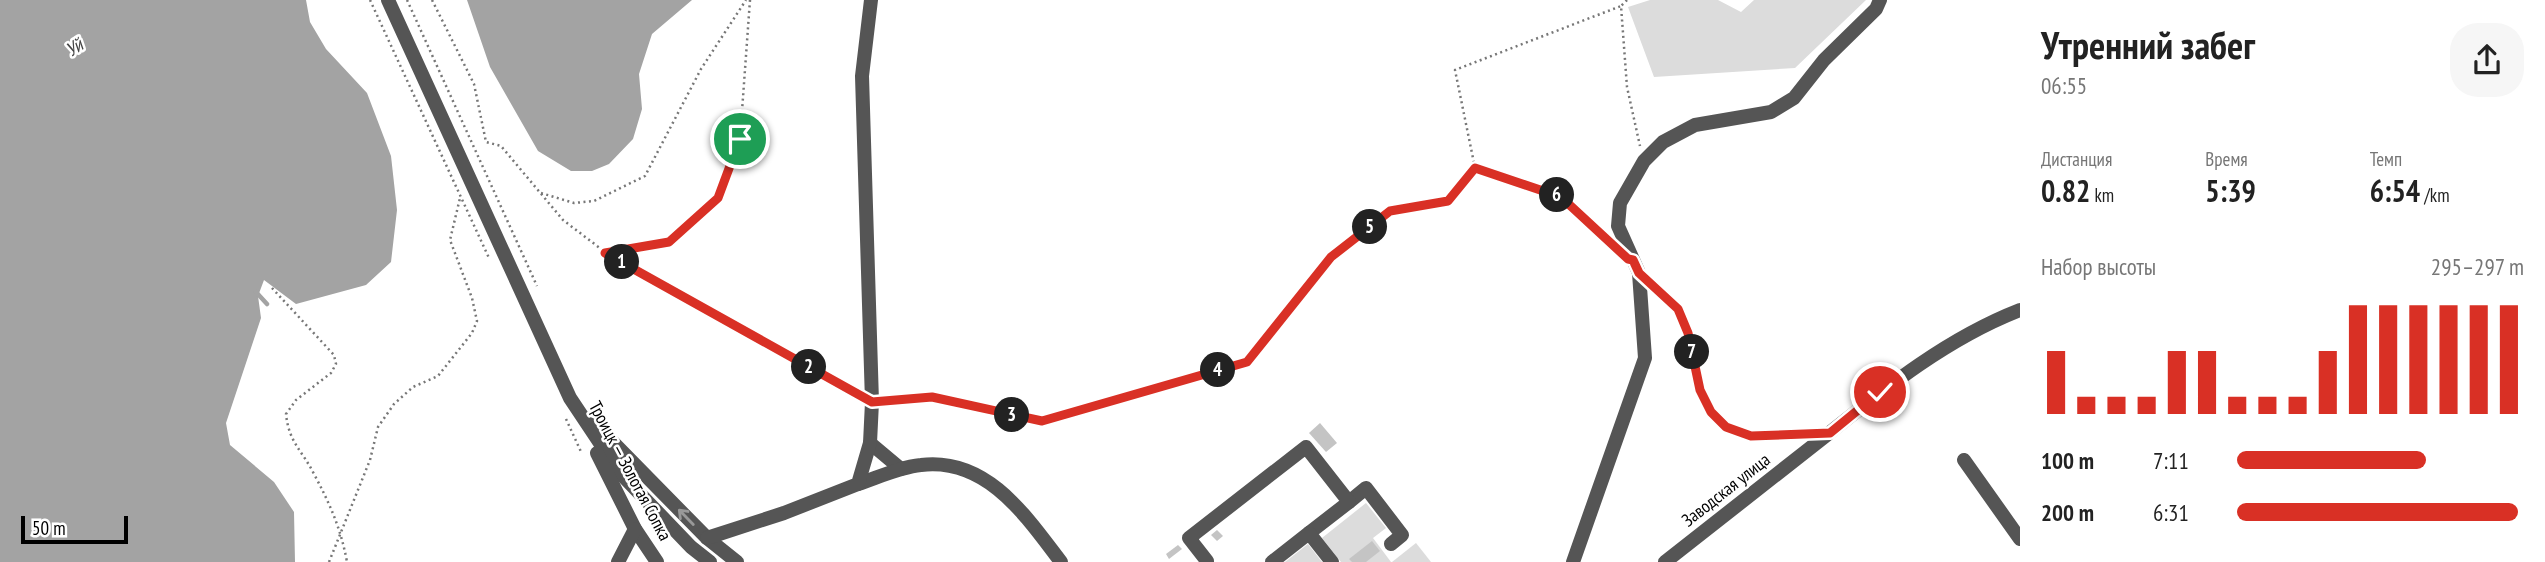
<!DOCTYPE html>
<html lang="ru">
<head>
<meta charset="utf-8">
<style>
  body { margin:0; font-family:"PT Sans Narrow",sans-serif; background:#f6f6f6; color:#222; height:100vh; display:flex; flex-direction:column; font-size:26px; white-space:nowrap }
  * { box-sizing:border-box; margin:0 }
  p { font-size:23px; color:#767676 }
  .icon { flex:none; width:38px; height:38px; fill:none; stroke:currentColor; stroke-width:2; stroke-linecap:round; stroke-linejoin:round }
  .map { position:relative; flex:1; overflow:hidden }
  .details { display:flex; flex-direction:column; background:#fff; width:525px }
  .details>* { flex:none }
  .scale { position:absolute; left:21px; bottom:18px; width:107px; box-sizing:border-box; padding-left:7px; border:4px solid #000; border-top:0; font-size:19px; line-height:24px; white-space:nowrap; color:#000; -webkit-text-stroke:5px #fff; paint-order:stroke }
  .pin { position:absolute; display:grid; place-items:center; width:60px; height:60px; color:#fff; margin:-30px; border:4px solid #fff; border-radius:50%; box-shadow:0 2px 7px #0007 }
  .km { position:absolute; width:35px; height:35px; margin:-18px; border-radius:50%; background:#222; color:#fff; font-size:19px; line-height:35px; text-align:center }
  .round { display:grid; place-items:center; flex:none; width:74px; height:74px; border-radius:28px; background:#f6f6f6 }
  .summary { display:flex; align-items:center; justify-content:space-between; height:119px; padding:0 21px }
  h1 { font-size:38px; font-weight:800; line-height:52px }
  .metrics { display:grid; grid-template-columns:repeat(3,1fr); gap:10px; height:119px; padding:7px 21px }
  .metrics div { display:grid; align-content:center }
  .metrics b { font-size:30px; font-weight:800 }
  .metrics small { font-size:19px; font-weight:400 }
  .metrics p { font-size:19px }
  .chart { height:196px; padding:14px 21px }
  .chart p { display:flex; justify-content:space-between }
  .chart svg { width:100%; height:126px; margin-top:7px; stroke:#d93025; stroke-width:6 }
  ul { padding:0 21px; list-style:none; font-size:23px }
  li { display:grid; grid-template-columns:112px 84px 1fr; align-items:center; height:52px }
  li i { height:18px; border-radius:9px; background:#d93025 }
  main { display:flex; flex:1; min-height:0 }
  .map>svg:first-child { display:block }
  .green { fill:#dcdcdc }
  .water { fill:#a3a3a3 }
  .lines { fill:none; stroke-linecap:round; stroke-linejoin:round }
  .stream { stroke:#a3a3a3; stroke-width:4.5 }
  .building { fill:#c4c4c4 }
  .path { stroke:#777; stroke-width:2.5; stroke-dasharray:2 3.5; stroke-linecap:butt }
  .minor { stroke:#555; stroke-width:14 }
  .oneway { stroke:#999 }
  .route-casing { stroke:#fff; stroke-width:14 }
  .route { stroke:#d93025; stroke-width:9 }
  .labels { text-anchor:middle; stroke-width:5; stroke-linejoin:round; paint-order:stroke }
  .street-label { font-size:18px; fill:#000; stroke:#fff }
  .water-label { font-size:19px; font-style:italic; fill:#444; stroke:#fff }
</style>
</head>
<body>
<main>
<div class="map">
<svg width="2020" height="562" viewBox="0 0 2020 562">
  <rect width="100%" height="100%" fill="#fff"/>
  <!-- green -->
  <g class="green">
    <path d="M1650 0H1718L1741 12 1754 0H1866L1795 68 1654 77 1628 7Z"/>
    <path d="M1366 503 1386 528 1373 538 1391 562H1341L1322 538Z"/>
    <path d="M1416 543 1431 562H1392Z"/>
    <path d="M1308 544 1322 562H1285Z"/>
  </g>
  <!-- water -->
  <g class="water">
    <path d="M0 0H306L310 22 326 49 367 93 391 156 397 210 391 262 366 285 296 304 264 280 258 296 261 318 226 423 230 445 274 482 294 512 295 562H0Z"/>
    <path d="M467 0H692L652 34 639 74 642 109 633 139 609 164 592 171H571L538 151 490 67Z"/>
  </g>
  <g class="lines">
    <!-- stream -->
    <path class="stream" d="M256 292 267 304"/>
  </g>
  <!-- building -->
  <g class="building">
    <path d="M1320 423 1337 443 1326 452 1309 433Z"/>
    <path d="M1217 530 1223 536 1217 541 1211 535Z"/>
    <path d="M1372 541 1380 551 1366 562H1352L1349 559Z"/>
    <path d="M1178 545 1182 549 1169 559 1166 554Z"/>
  </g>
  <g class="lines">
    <!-- path -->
    <g class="path">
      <path d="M370 0 489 258"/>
      <path d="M407 0 537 286"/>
      <path d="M432 0 474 84 486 142 501 146 563 220 605 252 669 242 718 198 740 139 750 0"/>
      <path d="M1627 0 1621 6 1627 87 1640 146"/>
      <path d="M1475 168 1455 70 1621 6"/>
      <path d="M541 193 574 203 594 201 645 176 701 69 746 0"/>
      <path d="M605 252 858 394"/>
      <path d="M1655 287C1662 294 1672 301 1678 309 1706 350 1682 424 1750 436 1767 438 1787 434 1804 434"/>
      <path d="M272 288 334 355 336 364 331 373 296 400 286 414C289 443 302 450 314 474 330 504 341 529 347 562"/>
      <path d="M884 401 931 397 1042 421 1247 362 1331 257 1390 211 1449 202 1475 168 1561 197 1608 240"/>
      <path d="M566 419 582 454"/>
      <path d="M329 562 370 460 378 427 394 404 413 387 438 376 472 333 477 321 472 298 450 240 460 198"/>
    </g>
    <!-- minor -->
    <g class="minor">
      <path d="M388 0 570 398 620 473 691 547 710 562"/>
      <path d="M595 424 707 538 737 562"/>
      <path d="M870 443 901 469"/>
      <path d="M597 453 635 529 657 562"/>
      <path d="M1964 460 2020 539"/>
      <path d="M858 484C879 477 900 467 921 465 987 457 1026 516 1061 562"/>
      <path d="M1349 502 1366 488 1402 535 1391 544"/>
      <path d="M707 538 784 513 858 484 870 443 872 402 862 76 871 0"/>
      <path d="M1207 561 1189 538 1306 447 1349 502 1309 533"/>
      <path d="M618 562 635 529"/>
      <path d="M1272 562 1309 533 1332 562"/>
      <path d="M1573 562 1645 358 1639 273 1618 226 1620 203 1644 161 1663 142 1695 125 1771 112 1794 98 1824 60 1876 9 1880 0"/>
      <path d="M1665 562C1719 519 1774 477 1828 434 1888 386 1948 338 2020 310"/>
    </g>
  </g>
  <!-- one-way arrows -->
  <defs><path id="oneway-shaft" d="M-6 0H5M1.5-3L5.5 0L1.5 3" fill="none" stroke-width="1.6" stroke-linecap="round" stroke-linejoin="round" transform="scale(1.75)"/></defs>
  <use class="oneway" href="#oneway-shaft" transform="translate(686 517) rotate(-134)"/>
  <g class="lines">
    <!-- route casing -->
    <g class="route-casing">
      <path id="route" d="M740 139 718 198 669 242 605 253 872 402 932 397 1042 421 1247 362 1331 257 1390 211 1448 201 1475 168 1561 197 1628 259 1633 260 1639 273 1678 309 1688 333 1700 390 1711 412 1726 427 1751 436 1830 433 1880 392"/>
    </g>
    <!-- route -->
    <use href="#route" class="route"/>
  </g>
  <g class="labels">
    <!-- street labels -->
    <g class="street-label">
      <text transform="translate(630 471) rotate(62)" y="6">Троицк — Золотая Сопка</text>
      <text transform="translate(1726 490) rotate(-38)" y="6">Заводская улица</text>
    </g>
    <!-- water labels -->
    <g class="water-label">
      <text transform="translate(74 47) rotate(-33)" y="7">Уй</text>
    </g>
  </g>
</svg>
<div class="scale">50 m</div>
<div class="pin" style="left:740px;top:139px;background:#1e9e55"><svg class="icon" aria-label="arrive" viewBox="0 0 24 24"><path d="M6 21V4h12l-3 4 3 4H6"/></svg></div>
<div class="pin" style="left:1880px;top:392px;background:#d93025"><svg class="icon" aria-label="check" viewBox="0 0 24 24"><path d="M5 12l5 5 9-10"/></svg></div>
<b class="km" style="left:622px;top:262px">1</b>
<b class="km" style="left:809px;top:367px">2</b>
<b class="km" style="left:1012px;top:415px">3</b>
<b class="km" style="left:1218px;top:370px">4</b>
<b class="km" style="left:1370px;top:227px">5</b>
<b class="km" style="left:1557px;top:195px">6</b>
<b class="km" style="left:1692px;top:352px">7</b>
</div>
<section class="details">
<div class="summary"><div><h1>Утренний забег</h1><p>06:55</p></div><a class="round"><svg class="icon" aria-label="share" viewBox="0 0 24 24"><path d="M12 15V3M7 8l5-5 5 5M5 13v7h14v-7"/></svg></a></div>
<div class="metrics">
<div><p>Дистанция</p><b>0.82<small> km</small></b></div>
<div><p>Время</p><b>5:39</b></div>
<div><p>Темп</p><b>6:54<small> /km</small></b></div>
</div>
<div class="chart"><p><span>Набор высоты</span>295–297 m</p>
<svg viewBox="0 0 160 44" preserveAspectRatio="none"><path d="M5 44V22M15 44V38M25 44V38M35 44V38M45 44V22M55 44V22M65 44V38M75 44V38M85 44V38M95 44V22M105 44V6M115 44V6M125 44V6M135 44V6M145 44V6M155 44V6"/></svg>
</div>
<ul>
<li><b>100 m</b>7:11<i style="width:66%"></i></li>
<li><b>200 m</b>6:31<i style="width:98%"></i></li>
</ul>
</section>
</main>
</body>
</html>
